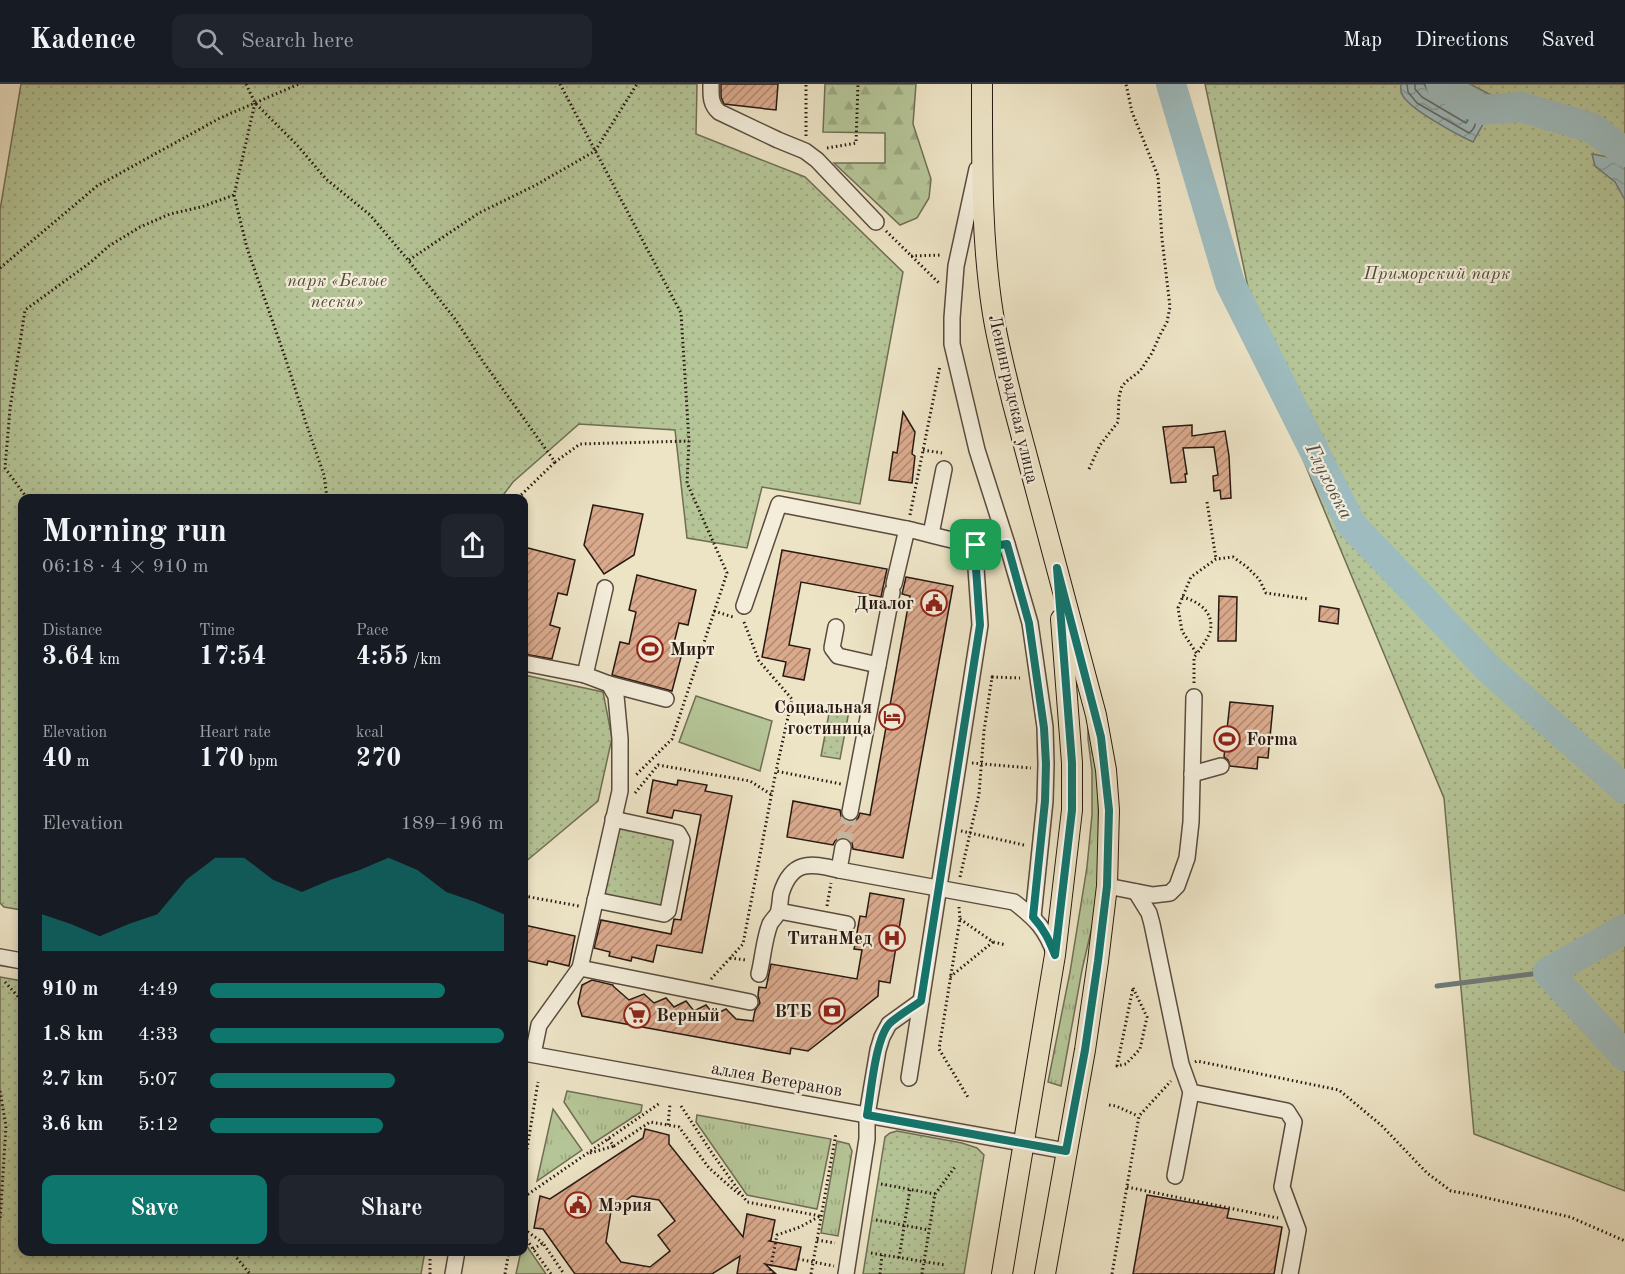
<!DOCTYPE html>
<html lang="en">
<head>
<meta charset="utf-8">
<style>
  body { margin:0; font-family:"Old Standard TT",serif; background:#20242c; color:#f1f3f6; height:100vh; display:flex; flex-direction:column; font-size:22px; white-space:nowrap }
  * { box-sizing:border-box; margin:0 }
  p { font-size:20px; color:#9ea1a6 }
  .icon { flex:none; width:33px; height:33px; fill:none; stroke:currentColor; stroke-width:2; stroke-linecap:round; stroke-linejoin:round }
  .map { position:relative; flex:1; overflow:hidden }
  .drawer { position:absolute; left:18px; top:410px; width:510px; height:762px; display:flex; flex-direction:column; background:#171b24; border-radius:12px; box-shadow:0 3px 9px #0003 }
  .drawer>* { flex:none }
  .pin { position:absolute; display:grid; place-items:center; width:51px; height:51px; color:#fff; margin:-26px; border-radius:12px; box-shadow:0 3px 9px #0006 }
  .round { display:grid; place-items:center; flex:none; width:63px; height:63px; border-radius:12px; background:#20242c }
  .head { display:flex; align-items:center; justify-content:space-between; height:102px; padding:0 24px }
  h1 { font-size:33px; font-weight:600; line-height:45px }
  .stats { display:grid; grid-template-columns:repeat(3,1fr); gap:9px; height:102px; padding:6px 24px }
  .stats div { display:grid; align-content:center }
  .stats b { font-size:26px; font-weight:600 }
  .stats small { font-size:16px; font-weight:400 }
  .stats p { font-size:16px }
  .chart { height:168px; padding:12px 24px }
  .chart p { display:flex; justify-content:space-between }
  .chart svg { width:100%; height:108px; margin-top:6px; fill:#0f766e; opacity:.7 }
  .cta { display:flex; gap:12px; margin-top:auto; padding:12px 24px }
  .cta a { flex:1; height:69px; border-radius:12px; background:#0f766e; color:#fff; font-size:24px; font-weight:600; line-height:69px; text-align:center }
  .cta a+a { background:#20242c; color:#f1f3f6 }
  ul { padding:0 24px; list-style:none; font-size:20px }
  li { display:grid; grid-template-columns:96px 72px 1fr; align-items:center; height:45px }
  li i { height:15px; border-radius:8px; background:#0f766e }
  header { display:flex; align-items:center; gap:36px; box-sizing:border-box; height:84px; padding:0 30px; background:#171b24; border-bottom:2px solid #363941 }
  header strong { font-size:28px }
  nav { display:flex; gap:33px; margin-inline-start:auto; font-size:21px }
  .search { width:420px; height:54px; background:#20242c; display:flex; align-items:center; gap:15px; box-sizing:border-box; padding:0 21px; border-radius:12px; color:#9ea1a6; font-size:22px }
  .map>svg:first-child { display:block }
  .grass { fill:url(#grass-tufts); stroke:#6f6e54; stroke-width:1.5 }
  .forest { fill:url(#forest-firs); stroke:#6f6e54; stroke-width:1.5 }
  .park { fill:url(#park-dots); stroke:#6f6e54; stroke-width:1.5 }
  .pitch { fill:#b5c597; stroke:#6f6e54; stroke-width:1.5 }
  .water { fill:url(#water-waves); stroke:#6f7a79; stroke-width:1.5 }
  .lines { fill:none; stroke-linecap:round; stroke-linejoin:round }
  .shore { stroke:#646a68; stroke-width:1.5 }
  .stream { stroke:#6f7a79; stroke-width:5 }
  .river { stroke:#9ebcbf; stroke-width:30 }
  .building { fill:url(#building-hatch); stroke:#291811; stroke-width:1.5; fill-rule:evenodd }
  .minor-tunnel { stroke:#c6bba2; stroke-width:15; stroke-dasharray:15 8; stroke-linecap:butt }
  .minor-casing { stroke:#5a4b3e; stroke-width:18 }
  .major-casing { stroke:#291811; stroke-width:22 }
  .path { stroke:#291811; stroke-width:3; stroke-dasharray:1.5 3; stroke-linecap:butt }
  .minor { stroke:#f3edda; stroke-width:15 }
  .major { stroke:#ede4c6; stroke-width:20 }
  .route-casing { stroke:#fff; stroke-width:12 }
  .route { stroke:#0f766e; stroke-width:8 }
  .labels { text-anchor:middle; stroke-width:4.5; stroke-linejoin:round; paint-order:stroke }
  .park-label { font-size:18px; font-style:italic; fill:#534c39; stroke:#f3edda }
  .street-label { font-size:18px; fill:#291811; stroke:#f3edda }
  .poi-label { font-size:18px; font-weight:bold; fill:#291811; stroke:#f3edda; text-anchor:end }
  .water-label { font-size:20px; font-style:italic; fill:#52514e; stroke:#f3edda }
</style>
</head>
<body>
<header>
<strong>Kadence</strong>
<div class="search"><svg class="icon" aria-label="search" viewBox="0 0 24 24"><circle cx="10" cy="10" r="6"/><path d="M15 15l6 6"/></svg>Search here</div>
<nav><a>Map</a><a>Directions</a><a>Saved</a></nav>
</header>
<div class="map">
<svg width="1625" height="1190" viewBox="0 0 1625 1190">
  <defs>
    <pattern id="grass-tufts" width="24" height="20" patternUnits="userSpaceOnUse" patternTransform="scale(1.5)"><rect width="24" height="20" fill="#b5c597"/><path d="M3 7l-1-3M5 7V3M7 7l1-3M15 17l-1-3M17 17v-4M19 17l1-3" fill="none" stroke="#9ca881"/></pattern>
    <pattern id="forest-firs" width="22" height="20" patternUnits="userSpaceOnUse" patternTransform="scale(1.5)"><rect width="22" height="20" fill="#b5c597"/><path d="M5 1l3.5 6h-7zM16 11l3.5 6h-7z" fill="#9ca881"/></pattern>
    <pattern id="park-dots" width="8" height="8" patternUnits="userSpaceOnUse" patternTransform="scale(1.5)"><rect width="8" height="8" fill="#b5c597"/><path d="M2 2h.1M6 6h.1" fill="none" stroke="#9ca881" stroke-width="1.8" stroke-linecap="round"/></pattern>
    <pattern id="water-waves" width="16" height="10" patternUnits="userSpaceOnUse" patternTransform="scale(1.5)"><rect width="16" height="10" fill="#9ebcbf"/><path d="M0 5q4-4 8 0t8 0" fill="none" stroke="#88a1a3"/></pattern>
    <pattern id="building-hatch" width="6" height="6" patternUnits="userSpaceOnUse" patternTransform="scale(1.5)"><rect width="6" height="6" fill="#daaa8d"/><path d="M-1 1l2-2M0 6l6-6M5 7l2-2" fill="none" stroke="#b18972"/></pattern>
  </defs>
  <rect width="100%" height="100%" fill="#ede4c6"/>
  <filter id="stains"><feTurbulence type="fractalNoise" baseFrequency=".00333" numOctaves="4"/><feColorMatrix values="0 0 0 0 .2 0 0 0 0 .09 0 0 0 0 .02 0 0 0 .5 -.17"/></filter>
  <radialGradient id="worn" r=".72"><stop offset=".6" stop-color="#630" stop-opacity="0"/><stop offset="1" stop-color="#630" stop-opacity=".3"/></radialGradient>
  <!-- grass -->
  <g class="grass">
    <path d="M1088 637 1098 687 1099 788 1094 834 1082 886 1061 1002 1048 998 1070 888 1087 783 1092 731V687L1088 655Z"/>
    <path d="M567 1007 642 1021 641 1028 592 1060 564 1018Z"/>
    <path d="M553 1025 582 1066 537 1097Z"/>
    <path d="M697 1031 831 1055 817 1125 747 1111 696 1038Z"/>
    <path d="M837 1057 849 1060 852 1067 838 1152 821 1149Z"/>
    <path d="M524 1158 546 1190H516L521 1167H524Z"/>
  </g>
  <!-- forest -->
  <path class="forest" d="M825 0H916L913 40 931 95 929 114 917 134 900 141 834 79H885V49L823 48Z"/>
  <!-- park -->
  <g class="park">
    <path d="M21 0H697L696 50 805 93 903 188 860 420 762 403 747 464 687 454 675 346 579 340 513 398 501 414H22V826L4 823 0 819V126Z"/>
    <path d="M1205 0H1625V1107L1474 1050 1444 714 1265 284Z"/>
    <path d="M524 591 603 608 612 654 598 717 524 779Z"/>
    <path d="M830 624 849 627 840 675 821 672Z"/>
    <path d="M616 739 677 753 663 826 600 814Z"/>
    <path d="M0 893 22 897V1167H425L421 1190H0Z"/>
    <path d="M897 1047 962 1059 977 1064 984 1071 964 1190H863L885 1053 890 1049Z"/>
  </g>
  <!-- pitch -->
  <path class="pitch" d="M696 612 772 637 760 687 679 658Z"/>
  <!-- water -->
  <g class="water">
    <path d="M1401 0H1470L1489 10 1521 23 1481 26 1483 40 1473 58C1458 51 1407 24 1402 10 1400 7 1401 3 1401 0Z"/>
    <path d="M1592 70 1625 76V116L1615 98 1595 82Z"/>
  </g>
  <g class="lines">
    <!-- shore -->
    <g class="shore">
      <path d="M1407 0 1408 8 1417 19 1469 49C1479 42 1474 34 1476 24L1485 16 1483 14 1470 7 1469 0"/>
      <path d="M1415 0V5L1422 13 1466 39 1468 36V25L1470 17 1463 9 1461 0"/>
      <path d="M1424 0 1428 6 1456 22 1459 19 1453 9 1452 0"/>
    </g>
    <!-- stream -->
    <path class="stream" d="M1437 902 1548 888"/>
    <!-- river -->
    <g class="river">
      <path d="M1171 0 1230 199 1351 440 1491 587 1625 705"/>
      <path d="M1441 0 1481 26 1521 23 1592 44 1625 68"/>
      <path d="M1625 845 1548 888 1625 972"/>
    </g>
  </g>
  <!-- building -->
  <g class="building">
    <path d="M721 0H778L776 26 724 20 721 13Z"/>
    <path d="M903 328 915 348 912 370 915 372 912 399 889 396 893 368 897 369Z"/>
    <path d="M1192 341V352L1225 347 1229 372 1231 414 1221 415 1220 406 1214 407 1213 392 1218 391 1214 363 1183 364 1187 390H1185L1186 398 1171 399 1163 343Z"/>
    <path d="M593 421 643 430 634 471 604 490 584 461Z"/>
    <path d="M524 463 575 476 567 511 558 509 550 541 560 544 552 575 524 570Z"/>
    <path d="M782 466 887 485 881 513 801 498 789 561 810 565 804 596 783 592 786 578 762 573Z"/>
    <path d="M637 491 696 506 688 541 679 539 671 571 681 573 672 607 612 591 620 558 629 560 636 528 629 526Z"/>
    <path d="M906 493 953 502 903 774 853 765 852 759 845 754H839L835 757 833 761 787 753 793 717 840 726 841 732 848 737H854L858 734 860 729 870 731 910 512 902 510Z"/>
    <path d="M1219 512 1237 513 1236 557H1218Z"/>
    <path d="M1320 522 1339 525 1338 540 1319 537Z"/>
    <path d="M1230 618 1273 622 1268 674 1258 673 1257 685 1230 682 1228 676 1224 673Z"/>
    <path d="M653 696 677 701 678 696 707 701 705 707 732 712 702 869 657 861 653 878 632 873 631 877 609 872 610 868 594 864 601 836 671 850 674 835 681 836 701 731 674 726 672 734 647 729Z"/>
    <path d="M870 809 904 815 890 899 879 897 878 912 808 967 791 964 790 970 582 932 578 919 582 901 592 896 613 901V902L629 916 644 910 654 919 666 914 674 923 686 917 694 927 706 921 714 931 726 925 736 935 753 937 755 926 760 919 758 912 759 903 766 904 771 880 857 895 862 866 854 865 860 832 866 833Z"/>
    <path d="M524 841 575 852 569 882 548 877 547 881 524 876Z"/>
    <path d="M645 1045 669 1051V1060L743 1153 747 1130 775 1136 771 1156 769 1157 801 1163 796 1186 765 1180 776 1190H737L740 1172 712 1190H575L543 1145 534 1144 540 1112 550 1115 643 1054ZM632 1112 659 1116 675 1137 658 1151 670 1167 650 1183 621 1178 606 1158 611 1127Z"/>
    <path d="M1147 1111 1229 1125 1227 1134 1282 1143 1274 1190H1133Z"/>
  </g>
  <g class="lines">
    <!-- minor-tunnel -->
    <path class="minor-tunnel" d="M843 763 850 728"/>
    <!-- minor casing -->
    <g class="minor-casing">
      <g id="minor">
        <path d="M711 0C711 11 710 20 719 28L778 56 805 67 817 76 876 138"/>
        <path d="M977 85 956 182 952 234V260L977 366 1007 460 1030 539 1045 643 1046 680 1045 717 1033 833"/>
        <path d="M931 450 944 385"/>
        <path d="M894 500 907 445C940 452 973 465 1007 460"/>
        <path d="M744 522 779 420 907 445"/>
        <path d="M836 543 832 564 838 572 878 581"/>
        <path d="M524 579 585 591"/>
        <path d="M609 600 666 615"/>
        <path d="M1192 690 1221 682"/>
        <path d="M850 728 892 508"/>
        <path d="M843 763 839 786 1014 818C1036 835 1046 845 1055 871"/>
        <path d="M1107 802 1153 811 1170 809 1177 802 1187 774 1191 738 1194 613"/>
        <path d="M1136 808 1149 829 1152 840 1181 980 1191 1008 1287 1027 1294 1038 1282 1103 1298 1146 1290 1190"/>
        <path d="M595 816 664 830 668 827 682 756 678 749 613 735"/>
        <path d="M779 827 847 840"/>
        <path d="M0 873 22 877"/>
        <path d="M580 884 750 918"/>
        <path d="M759 890C763 874 764 855 770 840 772 836 776 833 778 829 780 824 780 816 781 810 791 777 809 778 839 786"/>
        <path d="M524 969 1066 1067"/>
        <path d="M533 970 539 941 580 884 620 707V655L616 612 609 600 585 591 605 504"/>
        <path d="M909 994 980 541 975 470 976 461"/>
        <path d="M1175 1092 1191 1008"/>
        <path d="M453 1190 457 1167"/>
        <path d="M846 1190 867 1055V1031L878 966 882 953 889 940 921 917"/>
      </g>
    </g>
    <!-- major casing -->
    <g class="major-casing">
      <g id="major">
        <path d="M982 0C982 77 981 155 993 230 998 261 1006 291 1013 320L1096 631 1106 686 1109 726 1107 802 1098 877 1085 966 1045 1190"/>
        <path d="M1002 1190 1055 871 1072 726V679L1061 535"/>
      </g>
    </g>
    <!-- path -->
    <g class="path">
      <path d="M246 0 255 19 297 61 326 95 370 131 409 177 455 235 484 279 555 378 580 360 689 357"/>
      <path d="M560 0 681 229 689 357 687 399 727 489 672 655 636 691"/>
      <path d="M255 19 234 111 247 164 286 276 307 342 324 391 327 414"/>
      <path d="M806 52V0"/>
      <path d="M827 64 856 59 858 0"/>
      <path d="M886 147 939 199"/>
      <path d="M911 172 942 171"/>
      <path d="M409 176 479 129 536 101 595 67 637 0"/>
      <path d="M0 184 97 102 220 34 299 0"/>
      <path d="M923 366 942 369"/>
      <path d="M1089 385 1100 361 1118 338 1119 313 1122 302 1127 297 1140 287 1152 269 1160 251 1167 238 1170 223 1162 155 1158 92 1132 28 1126 0"/>
      <path d="M27 414 5 384 10 325 25 226 91 178 109 162 140 143 170 130 201 123 234 111"/>
      <path d="M518 414 555 378"/>
      <path d="M1207 418 1216 475"/>
      <path d="M910 431 940 282"/>
      <path d="M1182 513C1199 517 1215 529 1210 548 1207 556 1201 563 1197 570"/>
      <path d="M714 527 733 533"/>
      <path d="M744 538 759 577 792 615 776 687"/>
      <path d="M992 593 1020 594"/>
      <path d="M1194 599V573L1197 570 1182 547 1178 524 1191 493 1216 475 1233 473 1247 483 1259 495 1266 509 1308 515"/>
      <path d="M972 679 1031 684"/>
      <path d="M635 709 658 681 750 697 772 711"/>
      <path d="M961 747 1024 761"/>
      <path d="M960 793 979 710 984 647 992 593H988"/>
      <path d="M524 812 579 822"/>
      <path d="M827 822 831 799"/>
      <path d="M959 823 960 835 939 965 969 1015"/>
      <path d="M960 835 993 858 1006 861"/>
      <path d="M730 874 746 876"/>
      <path d="M950 893 993 858"/>
      <path d="M711 895 743 860 776 687 841 700"/>
      <path d="M5 898 22 917"/>
      <path d="M1133 904 1147 933 1140 965 1126 980 1117 982Z"/>
      <path d="M1195 978 1197 977 1339 1006 1381 1041 1427 1089 1451 1107 1474 1111 1570 1133 1625 1157"/>
      <path d="M0 1007 6 1042 0 1137"/>
      <path d="M1109 1021 1116 1022 1138 1032"/>
      <path d="M681 1022 714 1072 747 1118 820 1132"/>
      <path d="M668 1041 670 1020"/>
      <path d="M608 1055 614 1062 650 1038 679 1043 709 1084 741 1112"/>
      <path d="M590 1069 614 1062"/>
      <path d="M524 1083 538 998"/>
      <path d="M881 1100 935 1110"/>
      <path d="M1127 1103 1278 1134"/>
      <path d="M524 1113 660 1019"/>
      <path d="M876 1136 929 1146"/>
      <path d="M524 1145 543 1159"/>
      <path d="M524 1152 551 1190"/>
      <path d="M817 1156 835 1159"/>
      <path d="M533 1165 543 1159 564 1190"/>
      <path d="M231 1167 250 1190"/>
      <path d="M871 1169 945 1181"/>
      <path d="M899 1174 910 1105"/>
      <path d="M798 1175 834 1182"/>
      <path d="M430 1190V1167"/>
      <path d="M505 1190 509 1167"/>
      <path d="M773 1190 770 1187 777 1151 800 1143 820 1132"/>
      <path d="M811 1190 836 1049"/>
      <path d="M880 1190 882 1171"/>
      <path d="M922 1190 935 1110 955 1083"/>
      <path d="M1112 1190 1139 1032 1171 997"/>
    </g>
    <!-- minor -->
    <use href="#minor" class="minor"/>
    <!-- major -->
    <use href="#major" class="major"/>
  </g>
  <g class="lines">
    <!-- route casing -->
    <g class="route-casing">
      <path id="route" d="M1007 460 1029 539 1044 644 1046 680 1045 717 1033 833C1044 845 1049 856 1055 871L1072 726V679L1057 484 1101 653 1109 726 1107 802 1098 877 1085 966 1066 1067 867 1031C871 1010 875 954 890 939 899 931 911 924 921 917L980 541 975 470 976 461 992 462Z"/>
    </g>
    <!-- route -->
    <use href="#route" class="route"/>
  </g>
  <!-- icons -->
  <defs>
    <g id="civic-ring" transform="scale(1.35)"><circle r="9.5" fill="#f3edda" stroke="#8f2418" stroke-width="1.5"/><path d="M-.6-6.5H3V-4.5H.6V-3L4-1V1h2V6H-6V1h2V-1L-.6-3ZM-1.2 2.5V6h2.4V2.5Z" fill="#8f2418"/></g>
    <g id="stadium-ring" transform="scale(1.35)"><circle r="9.5" fill="#f3edda" stroke="#8f2418" stroke-width="1.5"/><path d="M0-5a6.5 5 0 1 0 0 10a6.5 5 0 1 0 0-10ZM-3.5-1.8h7v3.6h-7Z" fill="#8f2418"/></g>
    <g id="hotel-ring" transform="scale(1.35)"><circle r="9.5" fill="#f3edda" stroke="#8f2418" stroke-width="1.5"/><path d="M-6-4.5h1.5V1H6V5H4.5V3h-9V5H-6ZM-4 0a1.8 1.8 0 1 1 3.6 0ZM.5 0V-2.5h3Q6-2.5 6 0Z" fill="#8f2418"/></g>
    <g id="hospital-ring" transform="scale(1.35)"><circle r="9.5" fill="#f3edda" stroke="#8f2418" stroke-width="1.5"/><path d="M-5-5h3v3.5h4V-5h3V5h-3V1.5h-4V5h-3Z" fill="#8f2418"/></g>
    <g id="bank-ring" transform="scale(1.35)"><circle r="9.5" fill="#f3edda" stroke="#8f2418" stroke-width="1.5"/><path d="M-6-4H6V4H-6ZM0-2.3a2.3 2.3 0 1 0 0 4.6a2.3 2.3 0 1 0 0-4.6Z" fill="#8f2418"/></g>
    <g id="supermarket-ring" transform="scale(1.35)"><circle r="9.5" fill="#f3edda" stroke="#8f2418" stroke-width="1.5"/><path d="M-6-5.5h2.5l.6 2H6L4.5 2H-2.5L-4.4-4H-6ZM-1.5 3.2a1.3 1.3 0 1 0 .1 0ZM3 3.2a1.3 1.3 0 1 0 .1 0Z" fill="#8f2418"/></g>
  </defs>
  <g fill-rule="evenodd">
    <use href="#civic-ring" x="934" y="519"/>
    <use href="#stadium-ring" x="650" y="565"/>
    <use href="#hotel-ring" x="892" y="633"/>
    <use href="#stadium-ring" x="1227" y="655"/>
    <use href="#hospital-ring" x="892" y="854"/>
    <use href="#bank-ring" x="832" y="927"/>
    <use href="#supermarket-ring" x="637" y="931"/>
    <use href="#civic-ring" x="578" y="1121"/>
  </g>
  <g class="labels">
    <!-- park labels -->
    <g class="park-label">
      <text x="1437" y="195">Приморский парк</text>
      <text x="337" y="202">парк «Белые<tspan x="337" dy="21">пески»</tspan></text>
    </g>
    <!-- street labels -->
    <g class="street-label">
      <text transform="translate(1014 315) rotate(77)" y="6">Ленинградская улица</text>
      <text transform="translate(777 995) rotate(10)" y="6">аллея Ветеранов</text>
    </g>
    <!-- poi labels -->
    <g class="poi-label">
      <text x="914" y="525">Диалог</text>
      <text x="670" y="571" text-anchor="start">Мирт</text>
      <text x="872" y="629">Социальная<tspan x="872" dy="21">гостиница</tspan></text>
      <text x="1246" y="661" text-anchor="start">Forma</text>
      <text x="872" y="860">ТитанМед</text>
      <text x="812" y="933">ВТБ</text>
      <text x="656" y="937" text-anchor="start">Верный</text>
      <text x="598" y="1127" text-anchor="start">Мэрия</text>
    </g>
    <!-- water labels -->
    <g class="water-label">
      <text transform="translate(1330 397) rotate(63)" y="7">Глуховка</text>
    </g>
  </g>
  <rect width="100%" height="100%" filter="url(#stains)"/>
  <rect width="100%" height="100%" fill="url(#worn)"/>
</svg>
<div class="pin" style="left:976px;top:461px;background:#1e9e55"><svg class="icon" aria-label="arrive" viewBox="0 0 24 24"><path d="M6 21V4h12l-3 4 3 4H6"/></svg></div>
<section class="drawer">
<div class="head"><div><h1>Morning run</h1><p>06:18 · 4 × 910 m</p></div><a class="round"><svg class="icon" aria-label="share" viewBox="0 0 24 24"><path d="M12 15V3M7 8l5-5 5 5M5 13v7h14v-7"/></svg></a></div>
<div class="stats">
<div><p>Distance</p><b>3.64<small> km</small></b></div>
<div><p>Time</p><b>17:54</b></div>
<div><p>Pace</p><b>4:55<small> /km</small></b></div>
</div>
<div class="stats">
<div><p>Elevation</p><b>40<small> m</small></b></div>
<div><p>Heart rate</p><b>170<small> bpm</small></b></div>
<div><p>kcal</p><b>270</b></div>
</div>
<div class="chart"><p><span>Elevation</span>189–196 m</p>
<svg viewBox="0 0 160 44" preserveAspectRatio="none"><path d="M0 44V29L10 33L20 38L30 33L40 29L50 15L60 6L70 6L80 15L90 20L100 15L110 11L120 6L130 11L140 20L150 24L160 29V44z"/></svg>
</div>
<ul>
<li><b>910 m</b>4:49<i style="width:80%"></i></li>
<li><b>1.8 km</b>4:33<i style="width:100%"></i></li>
<li><b>2.7 km</b>5:07<i style="width:63%"></i></li>
<li><b>3.6 km</b>5:12<i style="width:59%"></i></li>
</ul>
<div class="cta"><a>Save</a><a>Share</a></div>
</section>
</div>
</body>
</html>
